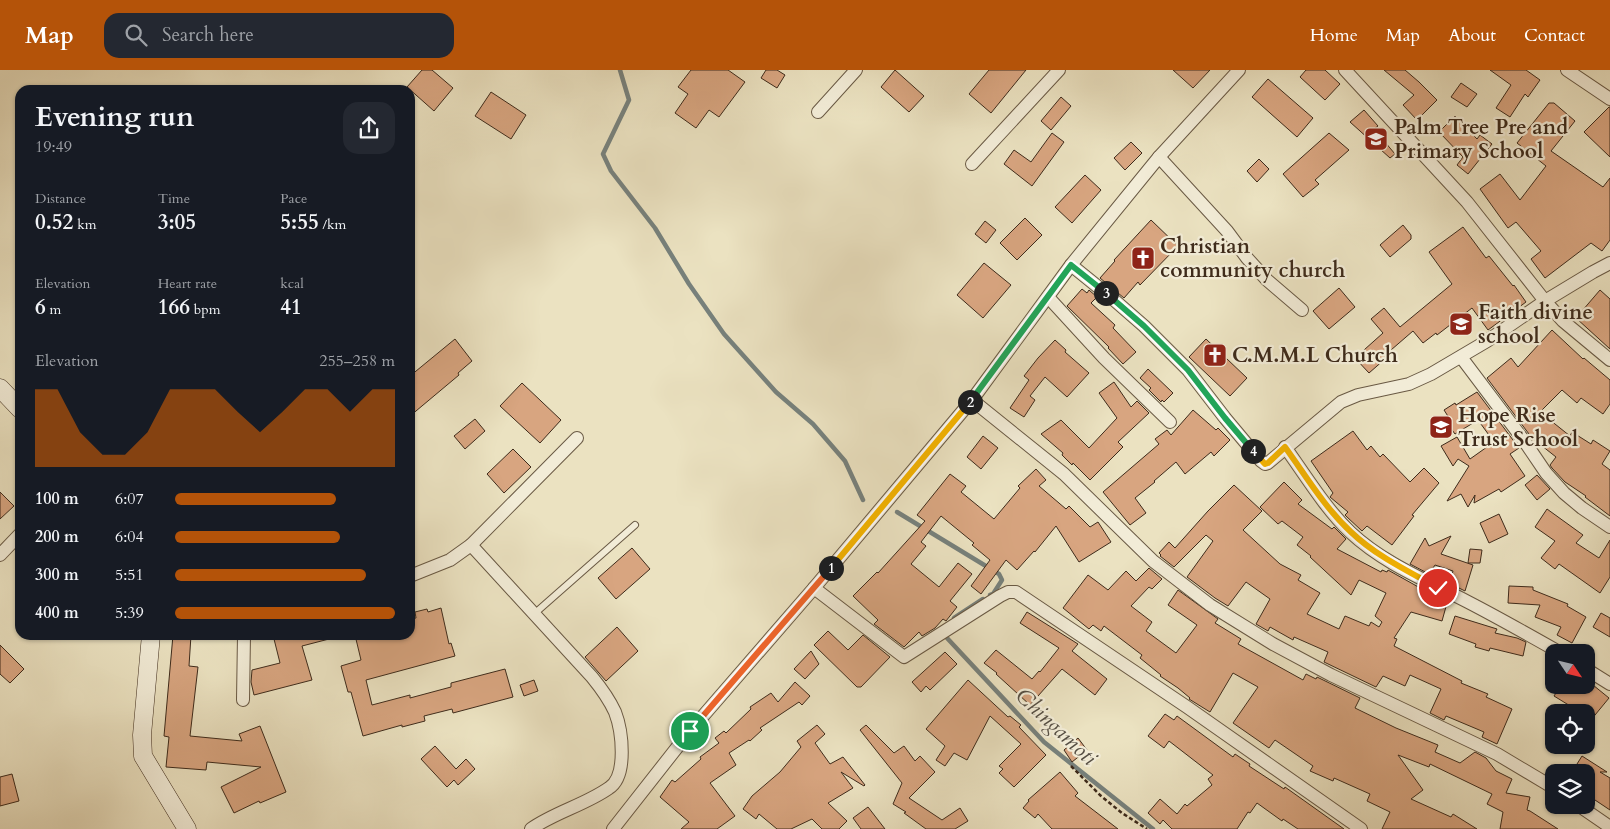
<!DOCTYPE html>
<html lang="en">
<head>
<meta charset="utf-8">
<style>
  body { margin:0; font-family:Cardo,serif; background:#242831; color:#f1f3f6; height:100vh; display:flex; flex-direction:column; font-size:19px; white-space:nowrap }
  * { box-sizing:border-box; margin:0 }
  p { font-size:16px; color:#9ea1a6 }
  .icon { flex:none; width:28px; height:28px; fill:none; stroke:currentColor; stroke-width:2; stroke-linecap:round; stroke-linejoin:round }
  .map { position:relative; flex:1; overflow:hidden }
  .side { position:absolute; left:15px; top:15px; width:400px; height:555px; display:flex; flex-direction:column; background:#171b24; border-radius:15px; box-shadow:0 1px 4px #0004 }
  .side>* { flex:none }
  .needle { width:32px; rotate:125deg }
  .tools { position:absolute; left:1545px; top:574px; display:grid; gap:10px }
  .tools a { display:grid; place-items:center; width:50px; height:50px; border-radius:10px; background:#171b24; box-shadow:0 1px 4px #0004; font-size:25px }
  .pin { position:absolute; display:grid; place-items:center; width:42px; height:42px; color:#fff; margin:-21px; border:2px solid #fff; border-radius:50%; box-shadow:0 1px 5px #0007 }
  .km { position:absolute; width:25px; height:25px; margin:-12px; border-radius:50%; background:#222; color:#fff; font-size:14px; line-height:25px; text-align:center }
  .round { display:grid; place-items:center; flex:none; width:52px; height:52px; border-radius:15px; background:#242831 }
  .summary { display:flex; align-items:center; justify-content:space-between; height:85px; padding:0 20px }
  h1 { font-size:28px; font-weight:700; line-height:38px }
  .stats { display:grid; grid-template-columns:repeat(3,1fr); gap:8px; height:85px; padding:5px 20px }
  .stats div { display:grid; align-content:center }
  .stats b { font-size:21px; font-weight:700 }
  .stats small { font-size:14px; font-weight:400 }
  .stats p { font-size:14px }
  .chart { height:140px; padding:10px 20px }
  .chart p { display:flex; justify-content:space-between }
  .chart svg { width:100%; height:90px; margin-top:5px; fill:#b45309; opacity:.7 }
  ul { padding:0 20px; list-style:none; font-size:16px }
  li { display:grid; grid-template-columns:80px 60px 1fr; align-items:center; height:38px }
  li i { height:12px; border-radius:6px; background:#b45309 }
  header { display:flex; align-items:center; gap:30px; box-sizing:border-box; height:70px; padding:0 25px; background:#b45309; color:#fff }
  header strong { font-size:24px }
  nav { display:flex; gap:28px; margin-inline-start:auto; font-size:18px }
  .search { width:350px; height:45px; background:#242831; display:flex; align-items:center; gap:12px; box-sizing:border-box; padding:0 18px; border-radius:15px; color:#9ea1a6; font-size:19px }
  .map>svg:first-child { display:block }
  .lines { fill:none; stroke-linecap:round; stroke-linejoin:round }
  .stream { stroke:#77817c; stroke-width:4.5 }
  .building { fill:#d8a580; stroke:#3e2b1b }
  .lane-casing { stroke:#695944; stroke-width:8 }
  .street-casing { stroke:#695944; stroke-width:14 }
  .secondary-casing { stroke:#3e2b1b; stroke-width:19 }
  .path { stroke:#3e2b1b; stroke-width:2.5; stroke-dasharray:4 2.5; stroke-linecap:butt }
  .lane { stroke:#f2ecd7; stroke-width:6 }
  .street { stroke:#f2ecd7; stroke-width:12 }
  .secondary { stroke:#f2ecd7; stroke-width:18 }
  .split-1-casing { stroke:#fff; stroke-width:10 }
  .split-2-casing { stroke:#fff; stroke-width:10 }
  .split-3-casing { stroke:#fff; stroke-width:10 }
  .split-4-casing { stroke:#fff; stroke-width:10 }
  .split-5-casing { stroke:#fff; stroke-width:10 }
  .split-1 { stroke:#f0652b; stroke-width:6 }
  .split-2 { stroke:#f5b400; stroke-width:6 }
  .split-3 { stroke:#22a559; stroke-width:6 }
  .split-4 { stroke:#22a559; stroke-width:6 }
  .split-5 { stroke:#f5b400; stroke-width:6 }
  .labels { text-anchor:middle; stroke-width:4.5; stroke-linejoin:round; paint-order:stroke }
  .poi-label { font-size:21px; font-weight:bold; fill:#3e2b1b; stroke:#f2ecd7; text-anchor:start }
  .water-label { font-size:22px; font-style:italic; fill:#564f44; stroke:#f2ecd7 }
</style>
</head>
<body>
<header>
<strong>Map</strong>
<div class="search"><svg class="icon" aria-label="search" viewBox="0 0 24 24"><circle cx="10" cy="10" r="6"/><path d="M15 15l6 6"/></svg>Search here</div>
<nav><a>Home</a><a>Map</a><a>About</a><a>Contact</a></nav>
</header>
<div class="map">
<svg width="1610" height="759" viewBox="0 0 1610 759">
  <rect width="100%" height="100%" fill="#ebe2c1"/>
  <filter id="stains"><feTurbulence type="fractalNoise" baseFrequency=".004" numOctaves="4"/><feColorMatrix values="0 0 0 0 .2 0 0 0 0 .09 0 0 0 0 .02 0 0 0 .5 -.17"/></filter>
  <radialGradient id="worn" r=".72"><stop offset=".6" stop-color="#630" stop-opacity="0"/><stop offset="1" stop-color="#630" stop-opacity=".3"/></radialGradient>
  <g class="lines">
    <!-- stream -->
    <g class="stream">
      <path d="M620 0 629 30 603 84 611 101 655 158 689 214 724 264 776 322 813 354 845 391 863 430"/>
      <path d="M897 442 999 504 1002 510 993 524 990 525"/>
      <path d="M954 548 983 529"/>
      <path d="M947 568 1044 672 1153 759"/>
    </g>
  </g>
  <!-- building -->
  <g class="building">
    <path d="M422 0H432L453 18 434 41 407 17Z"/>
    <path d="M691 0H728L745 12 719 47 709 40 696 58 675 43 688 24 678 17Z"/>
    <path d="M766 0H777L785 5 777 18 761 8Z"/>
    <path d="M895 0 924 26 909 42 881 17Z"/>
    <path d="M989 0H1026L991 43 969 24Z"/>
    <path d="M1173 0H1210L1193 18Z"/>
    <path d="M1306 0H1325L1340 14 1325 30 1300 7Z"/>
    <path d="M1384 0H1405L1419 12 1437 30 1417 50 1403 35 1414 25Z"/>
    <path d="M1490 0H1526L1540 10 1528 27 1525 24 1510 47 1496 38 1511 15Z"/>
    <path d="M1268 9 1313 48 1297 67 1252 27Z"/>
    <path d="M1461 13 1477 24 1467 37 1451 27Z"/>
    <path d="M491 22 526 45 511 69 475 46Z"/>
    <path d="M1061 27 1071 36 1051 60 1041 51Z"/>
    <path d="M1549 33H1554L1575 51 1551 81 1603 117 1610 108V170L1602 181 1591 173 1545 208 1531 189 1541 181 1516 152 1508 158 1480 119 1500 104 1520 130 1546 96 1517 73Z"/>
    <path d="M1609 37H1610V87L1584 62Z"/>
    <path d="M1364 40 1378 56 1374 59 1395 84 1390 88 1350 52Z"/>
    <path d="M1455 46 1477 69 1480 65 1492 74 1468 104 1457 95 1463 87 1439 62Z"/>
    <path d="M1052 63 1064 72 1032 116 1004 94 1014 80 1031 92Z"/>
    <path d="M1329 63 1349 80 1315 110 1319 114 1303 127 1283 104Z"/>
    <path d="M1131 72 1142 83 1125 100 1114 88Z"/>
    <path d="M1259 89 1269 99 1257 112 1247 101Z"/>
    <path d="M1085 105 1101 120 1072 153 1055 137Z"/>
    <path d="M1025 148 1042 165 1017 190 1000 173Z"/>
    <path d="M1151 150 1178 176 1140 215 1138 212 1124 228 1100 208 1115 191 1114 190Z"/>
    <path d="M985 151 996 160 986 173 975 164Z"/>
    <path d="M1403 155 1411 165V169L1390 187 1380 175Z"/>
    <path d="M1463 157 1486 188 1489 186 1513 216 1514 215 1526 232 1488 260 1472 238 1437 265 1436 263 1423 273 1413 261 1391 280 1393 282 1369 303 1355 288 1383 263 1371 249 1384 238 1400 257 1452 214 1429 182Z"/>
    <path d="M984 193 1011 215 983 248 957 225Z"/>
    <path d="M1339 218 1355 237 1329 259 1313 241Z"/>
    <path d="M1082 219 1087 223 1089 220 1097 227 1091 233 1115 255 1113 258 1136 282 1123 294 1108 278 1109 277 1067 236Z"/>
    <path d="M1600 220 1610 229V279L1576 248Z"/>
    <path d="M1552 260 1583 289 1584 288 1610 310V334L1603 344 1581 328 1577 333 1562 320 1540 342 1570 366 1572 362 1591 374 1593 370 1610 381 1602 394 1610 400V446L1585 427 1586 426 1565 412 1552 398 1550 395 1556 387 1532 368 1487 308 1511 288 1518 297Z"/>
    <path d="M455 269 472 291 458 303 459 305 410 346V306Z"/>
    <path d="M1206 269 1247 308 1230 326 1189 287Z"/>
    <path d="M1055 270 1066 280 1065 282 1089 303 1067 327 1045 307 1030 326 1035 330 1024 347 1010 338 1029 310 1024 306 1038 288Z"/>
    <path d="M1148 299 1173 323 1164 332 1162 330 1161 332 1149 320 1151 318 1140 308Z"/>
    <path d="M1114 312 1131 337 1137 331 1149 343 1118 372 1123 377 1090 410 1073 393 1072 395 1062 385 1063 383 1041 364 1061 350 1089 378 1117 348 1099 323Z"/>
    <path d="M522 313 561 350 540 373 500 336Z"/>
    <path d="M1477 322 1519 378 1510 384 1525 406 1501 422 1499 419 1474 433 1475 425 1468 437 1461 424 1447 431 1469 396 1458 389 1453 396 1441 376 1457 367 1470 389 1494 372 1478 350 1455 364 1447 353 1451 351 1444 340 1455 333 1456 335Z"/>
    <path d="M1193 340 1216 360 1218 358 1230 370 1214 386 1211 382 1185 404 1176 392 1154 411 1155 412 1135 428 1146 443 1130 455 1103 422 1159 374 1155 369 1167 360 1171 365Z"/>
    <path d="M475 349 485 361 465 379 454 366Z"/>
    <path d="M1353 361 1367 380 1371 376 1380 387 1383 384 1410 412 1424 398 1439 413 1412 445 1414 446 1392 475 1367 456 1362 461 1347 447 1345 445 1348 442 1330 427 1333 423 1311 391Z"/>
    <path d="M983 366 998 378 981 399 967 387Z"/>
    <path d="M513 379 531 397 504 423 487 404Z"/>
    <path d="M1036 399 1046 410 1039 416 1066 439 1069 436 1090 457 1098 452 1111 472 1079 492 1056 456 1035 482 1034 481 1017 500 1006 490 981 524 971 516 990 490 972 475 974 473 941 446 921 472 926 476 911 494 939 517 958 493 972 504 950 531 957 537 946 551 943 549 935 558 922 566 919 562 904 577 874 554 878 550 853 526 877 502 878 503 925 451 917 445 950 404 966 416 961 422 994 449 1020 418 1018 416Z"/>
    <path d="M1537 405 1550 419 1537 430 1525 415Z"/>
    <path d="M1284 412 1302 430 1298 434 1332 459 1334 457 1346 469 1337 479 1381 502 1382 500 1387 502 1388 500 1447 533 1442 551 1411 542 1394 568 1397 569 1394 576 1462 611 1461 613 1488 624 1486 627 1512 639 1497 674 1482 667 1484 662 1446 646 1444 650 1430 643 1441 619 1410 605 1405 616 1383 606 1376 617 1324 592 1328 582 1294 567 1293 570 1270 557 1268 561 1256 554 1270 529 1246 512 1228 536 1215 528 1187 507 1213 471 1206 465 1174 497 1160 486 1161 485 1159 483 1169 472 1175 478 1208 441 1234 415 1262 441 1243 460 1280 494 1301 505 1298 510 1320 523 1307 544 1339 559 1345 546 1369 556 1371 552 1379 557 1382 552 1375 546 1386 523 1359 510 1351 525 1310 487 1311 486 1297 475 1303 467 1282 451 1278 454 1260 437Z"/>
    <path d="M0 422 14 436 0 449Z"/>
    <path d="M1547 439 1583 465 1576 473 1599 488 1610 470V507L1600 523 1559 494 1555 499 1541 488 1555 471 1535 457Z"/>
    <path d="M1499 444 1508 464 1489 473 1480 453Z"/>
    <path d="M1451 466 1441 484 1473 495 1465 521 1449 513 1453 501 1435 495 1429 504 1410 494 1425 468 1429 476Z"/>
    <path d="M632 478 650 499 616 529 598 508Z"/>
    <path d="M1470 479 1482 480 1480 493H1468Z"/>
    <path d="M1149 498 1162 509 1152 519 1149 517 1131 536 1152 552 1146 561 1176 583 1197 555 1168 535 1178 520 1218 549 1215 553 1241 569 1238 574 1303 610 1306 604 1316 609 1317 607 1360 628 1355 638 1396 658 1438 675 1435 682 1460 693 1475 682 1486 688 1496 701 1512 709 1506 723 1530 727 1527 740 1530 741 1558 759H1500L1503 742 1487 734 1492 724 1430 694 1429 697 1398 685 1423 720 1411 729 1451 747 1453 744 1477 759H1382L1390 742 1367 731 1370 724 1334 708 1333 711 1310 701 1313 696 1275 670 1269 678 1233 653 1258 617 1233 603 1210 642 1189 629 1190 628 1178 618 1160 606 1161 605 1140 588 1142 585 1104 556 1101 561 1093 555 1089 559 1063 538 1088 505 1108 520 1126 501 1136 511Z"/>
    <path d="M1509 516 1533 517V520L1568 534 1567 536 1586 547 1572 573 1557 565 1561 557 1535 547 1540 535 1508 533Z"/>
    <path d="M441 538 449 574 451 573 455 586 366 610 372 635 410 625V628L451 617V613L505 599 513 627 453 643 452 639 424 646 425 651 402 657V655L363 666 351 622H348L341 596 361 590 355 565H410V549L416 548 415 542 427 539 428 542Z"/>
    <path d="M1027 542 1078 574 1072 581 1107 609 1095 625 1062 599 1030 635 996 604 997 603 984 593 996 580 1032 609 1039 601 1040 602 1059 578 1020 553Z"/>
    <path d="M1601 543 1610 548V567L1593 557Z"/>
    <path d="M1455 546 1497 559 1495 563 1517 568 1526 572 1523 586 1490 578 1489 581 1475 577 1476 574 1449 564Z"/>
    <path d="M617 557 638 581 606 611 585 587Z"/>
    <path d="M828 561 848 580 863 565 890 587 861 617H857L814 575Z"/>
    <path d="M173 565H191L189 596 198 597 190 666 242 671 239 664 260 656 286 722 260 733 259 731 234 743 221 717 261 697 207 692 206 700 166 697 169 667 164 666Z"/>
    <path d="M273 565H329V569L302 576 312 610 254 625 251 612 252 600 280 593Z"/>
    <path d="M0 575 24 599 10 613 0 604Z"/>
    <path d="M811 581 819 594 805 609 794 599Z"/>
    <path d="M945 582 957 594 930 620 926 616 921 622 912 612Z"/>
    <path d="M534 610 538 621 524 626 520 615Z"/>
    <path d="M968 610 1008 647 1010 646 1021 655 1019 657 1046 685 1014 717 999 703 1003 699 999 696 1021 674 990 646 967 690 954 683 945 696 936 690 945 676 926 659Z"/>
    <path d="M795 612 810 626 802 635 799 632 760 658 762 660 750 671 749 670 729 683 736 695 710 713 735 746 717 759H681L689 752 660 727 672 710 675 712 701 689 700 687 719 673 715 668 724 661 726 663 751 639 750 637 771 623 778 632Z"/>
    <path d="M1561 615H1593L1609 628 1586 656V642H1580L1554 626Z"/>
    <path d="M1165 644 1174 650 1177 646 1233 687 1235 684 1250 694 1249 696 1284 719 1285 717 1344 759H1298L1283 749 1282 751 1257 733 1250 743 1248 742 1237 759H1172L1163 750 1160 754 1148 743 1160 729 1177 744 1185 734 1187 736 1212 715 1208 709 1213 705 1169 671 1164 678 1148 666Z"/>
    <path d="M817 655 825 664 815 673 830 694 843 687 865 715 864 716 841 702 853 718 828 733 847 751 839 759H822L812 749 791 759H777L759 744 756 749 743 739 752 726 780 702 801 677 797 671Z"/>
    <path d="M866 655 894 683 904 676 915 691 920 686 935 702 909 728 942 750 960 738 968 751 955 759H926L904 743 906 742 893 734 902 713 860 660Z"/>
    <path d="M1078 668 1087 680 1072 692 1064 680Z"/>
    <path d="M435 676 456 699 466 689 475 699 458 715 454 710 447 717 421 689Z"/>
    <path d="M1582 686 1607 702H1600L1610 708V740L1586 724V702H1572Z"/>
    <path d="M1060 702 1078 723 1075 726 1118 759H1052L1038 744 1035 748 1023 738 1029 731 1028 730Z"/>
    <path d="M12 704 19 731 0 736V707Z"/>
    <path d="M868 737 885 759H861L853 748Z"/>
  </g>
  <g class="lines">
    <!-- lane casing -->
    <g class="lane-casing">
      <path id="lane" d="M534 544 635 455"/>
    </g>
    <!-- street casing -->
    <g class="street-casing">
      <g id="street">
        <path d="M1345 0 1467 132 1545 231 1563 251 1610 290"/>
        <path d="M1567 0 1610 29"/>
        <path d="M818 42 856 0"/>
        <path d="M1159 87 1227 161 1247 188 1267 210 1302 240"/>
        <path d="M972 94 1059 0"/>
        <path d="M1071 195 1113 229 1144 256 1188 300 1225 348 1261 391 1265 394 1268 393 1341 332 1358 325 1409 314 1431 304 1487 271 1545 231 1593 202 1610 193"/>
        <path d="M1048 227 1104 288 1170 352"/>
        <path d="M1461 287 1525 372 1546 403 1564 423 1582 438 1610 457"/>
        <path d="M972 330 1064 404 1153 491 1210 535 1273 574 1331 605 1497 684 1554 718"/>
        <path d="M1285 377C1306 406 1325 438 1350 462 1384 494 1428 511 1468 532 1499 548 1529 565 1559 582"/>
        <path d="M471 475 577 368"/>
        <path d="M0 485 20 464"/>
        <path d="M410 506 450 490 471 475 592 607C601 618 609 629 615 642 622 660 628 706 609 718 585 735 555 742 531 759"/>
        <path d="M814 518 904 587 1000 526 1008 522H1016L1187 637 1361 759"/>
        <path d="M1586 599 1610 614"/>
        <path d="M243 630 244 565"/>
        <path d="M1578 735 1610 757"/>
        <path d="M613 759 690 661 814 518 972 330 1071 195 1159 87 1239 0"/>
      </g>
    </g>
    <!-- secondary casing -->
    <g class="secondary-casing">
      <g id="secondary">
        <path d="M0 318 20 339"/>
        <path d="M151 565 142 665 143 686 187 759"/>
      </g>
    </g>
    <!-- path -->
    <path class="path" d="M1071 696 1101 726 1122 743 1147 759"/>
    <!-- lane -->
    <use href="#lane" class="lane"/>
    <!-- street -->
    <use href="#street" class="street"/>
    <!-- secondary -->
    <use href="#secondary" class="secondary"/>
  </g>
  <g class="lines">
    <!-- split-1 casing -->
    <g class="split-1-casing">
      <path id="split-1" d="M690 661 831 498"/>
    </g>
    <!-- split-2 casing -->
    <g class="split-2-casing">
      <path id="split-2" d="M831 498 970 332"/>
    </g>
    <!-- split-3 casing -->
    <g class="split-3-casing">
      <path id="split-3" d="M970 332 1071 195 1106 223"/>
    </g>
    <!-- split-4 casing -->
    <g class="split-4-casing">
      <path id="split-4" d="M1106 223 1144 256 1188 300 1225 348 1253 381"/>
    </g>
    <!-- split-5 casing -->
    <g class="split-5-casing">
      <path id="split-5" d="M1253 381 1265 394 1268 393 1285 377C1306 406 1325 438 1351 462 1376 486 1408 501 1438 518"/>
    </g>
    <!-- split-1 -->
    <use href="#split-1" class="split-1"/>
    <!-- split-2 -->
    <use href="#split-2" class="split-2"/>
    <!-- split-3 -->
    <use href="#split-3" class="split-3"/>
    <!-- split-4 -->
    <use href="#split-4" class="split-4"/>
    <!-- split-5 -->
    <use href="#split-5" class="split-5"/>
  </g>
  <!-- icons -->
  <defs>
    <g id="school-square" transform="scale(1.25)"><rect x="-9" y="-9" width="18" height="18" rx="4" fill="#8f2418" stroke="#f2ecd7"/><path d="M0-5L7-2L0 1L-7-2ZM-4 1L0 2.5L4 1V4Q0 6-4 4Z" fill="#fff"/></g>
    <g id="church-square" transform="scale(1.25)"><rect x="-9" y="-9" width="18" height="18" rx="4" fill="#8f2418" stroke="#f2ecd7"/><path d="M-1.2-6h2.4v3.5h3.3v2.4h-3.3V6h-2.4V-.1h-3.3v-2.4h3.3Z" fill="#fff"/></g>
  </defs>
  <g fill-rule="evenodd">
    <use href="#school-square" x="1376" y="69"/>
    <use href="#church-square" x="1143" y="188"/>
    <use href="#school-square" x="1461" y="254"/>
    <use href="#church-square" x="1215" y="285"/>
    <use href="#school-square" x="1441" y="357"/>
  </g>
  <g class="labels">
    <!-- poi labels -->
    <g class="poi-label">
      <text x="1394" y="64">Palm Tree Pre and<tspan x="1394" dy="24">Primary School</tspan></text>
      <text x="1160" y="183">Christian<tspan x="1160" dy="24">community church</tspan></text>
      <text x="1478" y="249">Faith divine<tspan x="1478" dy="24">school</tspan></text>
      <text x="1232" y="292">C.M.M.L Church</text>
      <text x="1458" y="352">Hope Rise<tspan x="1458" dy="24">Trust School</tspan></text>
    </g>
    <!-- water labels -->
    <g class="water-label">
      <text transform="translate(1057 656) rotate(43)" y="8">Chingamoti</text>
    </g>
  </g>
  <rect width="100%" height="100%" filter="url(#stains)"/>
  <rect width="100%" height="100%" fill="url(#worn)"/>
</svg>
<div class="tools">
<a><svg class="needle" viewBox="-14 -14 28 28"><path d="M0-13l5 13h-10z" fill="#e53935"/><path d="M0 13l5-13h-10z" fill="#9ea1a6"/></svg></a>
<a><svg class="icon" aria-label="locate" viewBox="0 0 24 24"><circle cx="12" cy="12" r="6"/><path d="M12 2v4M12 18v4M2 12h4M18 12h4"/></svg></a>
<a><svg class="icon" aria-label="layers" viewBox="0 0 24 24"><path d="M12 4l9 5-9 5-9-5zM3 14l9 5 9-5"/></svg></a>
</div>
<div class="pin" style="left:690px;top:661px;background:#1e9e55"><svg class="icon" aria-label="arrive" viewBox="0 0 24 24"><path d="M6 21V4h12l-3 4 3 4H6"/></svg></div>
<div class="pin" style="left:1438px;top:518px;background:#d93025"><svg class="icon" aria-label="check" viewBox="0 0 24 24"><path d="M5 12l5 5 9-10"/></svg></div>
<b class="km" style="left:831px;top:498px">1</b>
<b class="km" style="left:970px;top:332px">2</b>
<b class="km" style="left:1106px;top:223px">3</b>
<b class="km" style="left:1253px;top:381px">4</b>
<section class="side">
<div class="summary"><div><h1>Evening run</h1><p>19:49</p></div><a class="round"><svg class="icon" aria-label="share" viewBox="0 0 24 24"><path d="M12 15V3M7 8l5-5 5 5M5 13v7h14v-7"/></svg></a></div>
<div class="stats">
<div><p>Distance</p><b>0.52<small> km</small></b></div>
<div><p>Time</p><b>3:05</b></div>
<div><p>Pace</p><b>5:55<small> /km</small></b></div>
</div>
<div class="stats">
<div><p>Elevation</p><b>6<small> m</small></b></div>
<div><p>Heart rate</p><b>166<small> bpm</small></b></div>
<div><p>kcal</p><b>41</b></div>
</div>
<div class="chart"><p><span>Elevation</span>255–258 m</p>
<svg viewBox="0 0 160 44" preserveAspectRatio="none"><path d="M0 44V6L10 6L20 27L30 38L40 38L50 27L60 6L70 6L80 6L90 17L100 27L110 17L120 6L130 6L140 17L150 6L160 6V44z"/></svg>
</div>
<ul>
<li><b>100 m</b>6:07<i style="width:73%"></i></li>
<li><b>200 m</b>6:04<i style="width:75%"></i></li>
<li><b>300 m</b>5:51<i style="width:87%"></i></li>
<li><b>400 m</b>5:39<i style="width:100%"></i></li>
</ul>
</section>
</div>
</body>
</html>
